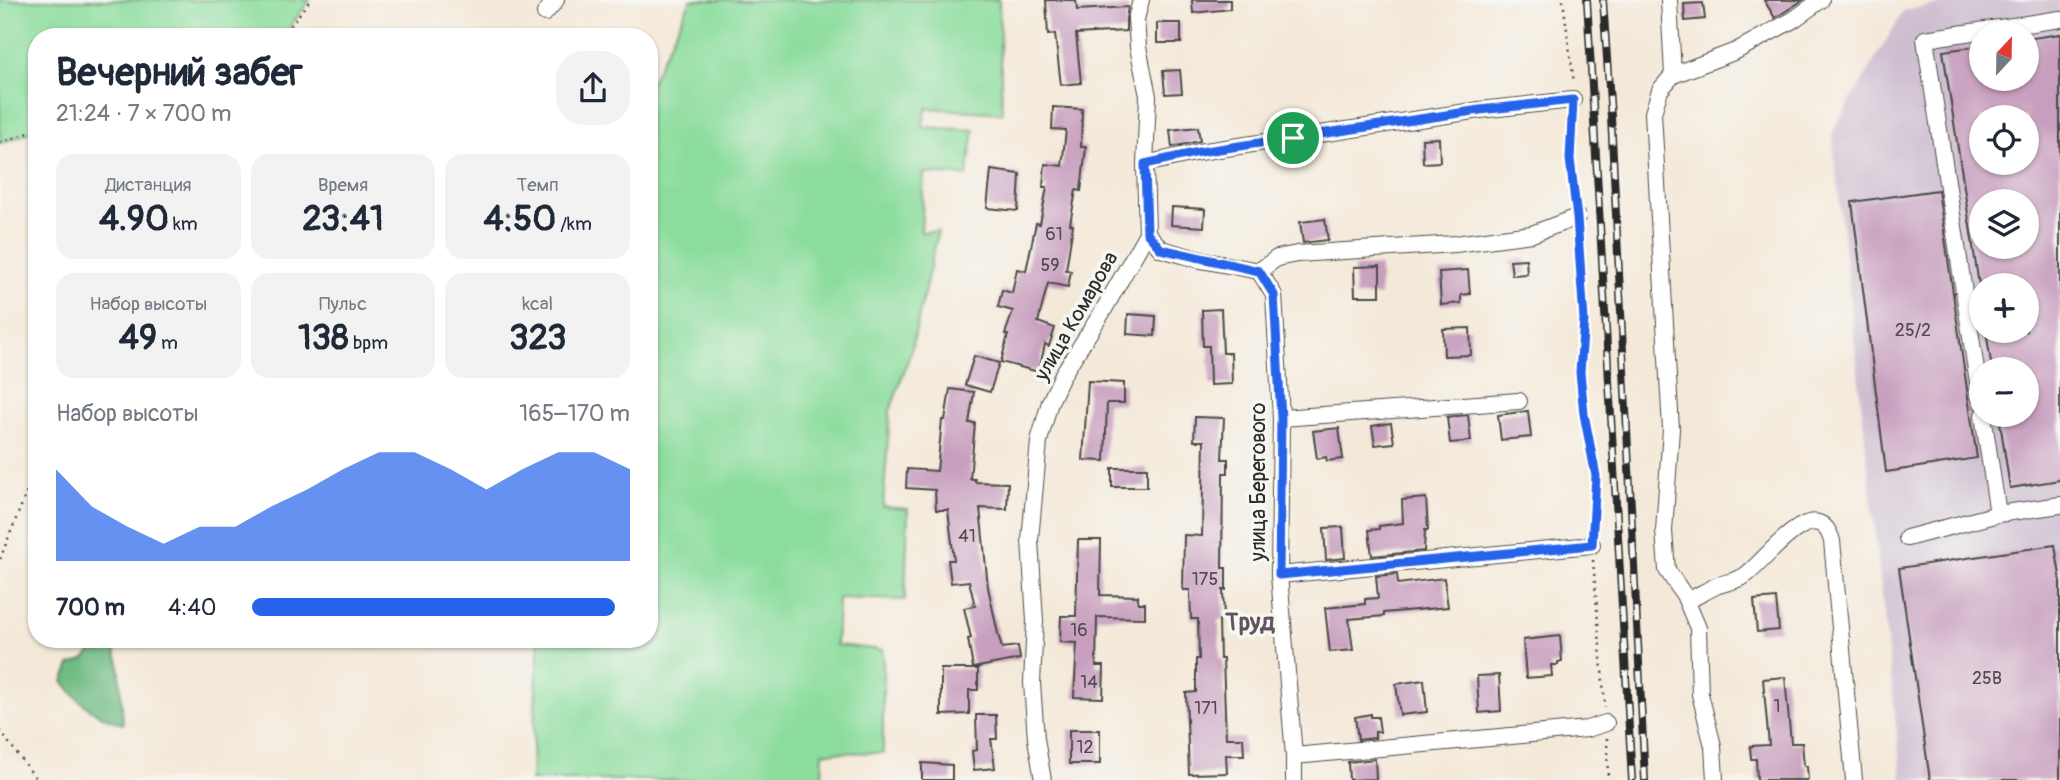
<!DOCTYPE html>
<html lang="ru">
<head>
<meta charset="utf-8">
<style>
  body { margin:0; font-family:Pangolin,sans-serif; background:#f2f2f3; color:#1f2937; height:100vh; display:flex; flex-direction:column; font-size:26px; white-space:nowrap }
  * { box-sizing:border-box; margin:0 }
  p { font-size:23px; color:#747a83 }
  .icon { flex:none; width:38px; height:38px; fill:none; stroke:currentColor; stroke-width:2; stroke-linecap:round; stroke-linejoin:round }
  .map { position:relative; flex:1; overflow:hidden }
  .sheet { position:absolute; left:28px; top:28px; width:630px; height:620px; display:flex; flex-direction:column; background:#fff; border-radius:28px; box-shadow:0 2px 5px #0004 }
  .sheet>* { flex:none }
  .needle { width:46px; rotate:22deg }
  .controls { position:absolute; left:1969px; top:21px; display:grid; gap:14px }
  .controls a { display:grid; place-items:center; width:70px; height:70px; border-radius:50%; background:#fff; box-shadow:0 2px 5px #0004; font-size:35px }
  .pin { position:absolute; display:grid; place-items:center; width:60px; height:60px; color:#fff; margin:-30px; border:4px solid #fff; border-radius:50%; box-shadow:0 2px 7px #0007 }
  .round { display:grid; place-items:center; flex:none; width:74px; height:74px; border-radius:28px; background:#f2f2f3 }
  .summary { display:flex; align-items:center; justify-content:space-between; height:119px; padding:0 28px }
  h1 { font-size:38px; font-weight:700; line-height:52px }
  .metrics { display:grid; grid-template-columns:repeat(3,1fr); gap:10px; height:119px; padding:7px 28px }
  .metrics div { display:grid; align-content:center; border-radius:18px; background:#f2f2f3; text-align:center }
  .metrics b { font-size:35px; font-weight:700 }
  .metrics small { font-size:19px; font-weight:400 }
  .metrics p { font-size:19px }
  .chart { height:196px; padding:14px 28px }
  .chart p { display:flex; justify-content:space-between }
  .chart svg { width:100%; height:126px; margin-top:7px; fill:#2563eb; opacity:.7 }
  ul { padding:0 28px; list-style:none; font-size:23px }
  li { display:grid; grid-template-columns:112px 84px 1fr; align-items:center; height:52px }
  li i { height:18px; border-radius:9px; background:#2563eb }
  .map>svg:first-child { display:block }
  .industrial { fill:#cebed0; fill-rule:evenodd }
  .green { fill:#8cdd9d; stroke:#5c8464; stroke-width:2 }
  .forest { fill:#71bc84; stroke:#4e7458; stroke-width:2 }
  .building { fill:#c79ebe; fill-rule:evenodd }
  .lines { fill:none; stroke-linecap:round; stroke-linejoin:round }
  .minor-casing { stroke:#494845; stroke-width:18 }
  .path { stroke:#494845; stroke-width:2.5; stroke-dasharray:2 5; stroke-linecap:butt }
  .minor { stroke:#fff; stroke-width:16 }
  .rail-casing { stroke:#2b2b2b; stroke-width:8 }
  .rail { stroke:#f6f6f2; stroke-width:5; stroke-dasharray:16; stroke-linecap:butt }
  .route-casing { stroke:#fff; stroke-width:14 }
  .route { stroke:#2563eb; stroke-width:9 }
  .labels { text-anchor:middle; stroke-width:7; stroke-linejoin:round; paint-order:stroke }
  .number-label { font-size:18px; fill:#524850 }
  .street-label { font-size:21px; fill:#2b2b2b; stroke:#f6f6f2 }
  .quarter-label { font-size:24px; font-weight:bold; fill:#62535e; stroke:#f6f6f2 }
</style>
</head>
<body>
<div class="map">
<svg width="2060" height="780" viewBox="0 0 2060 780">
  <rect width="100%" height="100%" fill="#f6f6f2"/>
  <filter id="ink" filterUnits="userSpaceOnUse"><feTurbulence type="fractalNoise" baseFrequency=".0143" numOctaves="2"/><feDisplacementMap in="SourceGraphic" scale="14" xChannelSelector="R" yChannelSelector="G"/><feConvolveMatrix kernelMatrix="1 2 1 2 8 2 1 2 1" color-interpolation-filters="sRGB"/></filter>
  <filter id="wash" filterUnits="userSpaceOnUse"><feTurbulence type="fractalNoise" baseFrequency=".00686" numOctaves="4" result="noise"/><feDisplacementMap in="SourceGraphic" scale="28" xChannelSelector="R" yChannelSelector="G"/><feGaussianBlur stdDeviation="1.57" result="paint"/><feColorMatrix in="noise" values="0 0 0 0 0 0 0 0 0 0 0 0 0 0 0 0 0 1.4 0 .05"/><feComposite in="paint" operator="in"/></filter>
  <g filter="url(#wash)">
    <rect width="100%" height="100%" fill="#f4e9d9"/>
    <!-- industrial -->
    <path class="industrial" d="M1963 0H2060V780H1902L1832 133 1904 10ZM1981 33H2026V79H1981ZM1981 117H2026V163H1981ZM1981 201H2026V247H1981ZM1981 285H2026V331H1981ZM1981 369H2026V415H1981Z"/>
    <!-- green -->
    <g class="green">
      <path d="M0 0H310L282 37H37V130L0 143Z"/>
      <path d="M691 0H999L1002 113 927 108 922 127 974 130 967 176 924 173 921 232 938 231 911 351 890 411 883 507 908 509 905 600 838 598 836 645 883 650V753L823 752 822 780H531L539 639H649V86Z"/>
    </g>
    <!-- forest -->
    <path class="forest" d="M104 639 111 640 119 663 123 724C93 715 82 706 63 681L70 665 84 660Z"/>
    <g id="blocks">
      <!-- building -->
      <g class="building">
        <path d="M1046 0H1076L1077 10 1128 7 1126 19V31L1076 34 1081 83 1061 85 1055 34 1048 35Z"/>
        <path d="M1192 0H1230V9L1193 13Z"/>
        <path d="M1764 0H1803L1775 18Z"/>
        <path d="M1703 3 1705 19 1685 21 1684 4Z"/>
        <rect x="1157" y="23" width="24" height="20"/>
        <path d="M2060 34V480L2010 488 1999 415H2026V369H1992L1986 331H2026V285H1979L1943 51 1981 46V79H2026V39ZM1981 117H2026V163H1981ZM1981 201H2026V247H1981Z"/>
        <path d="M1180 70 1182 93 1165 94 1163 71Z"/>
        <path d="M1053 107 1082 109 1081 147H1086L1081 191 1076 190 1070 224 1073 225 1066 270 1071 271 1068 287 1048 283 1038 322 1055 328 1049 346 1045 344 1039 372 1001 362 1008 335 1005 334 1013 311 998 307 1002 290 1012 293 1017 269 1026 271 1036 223 1040 224 1047 187H1043L1045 164 1062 166 1066 130 1052 129Z"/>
        <path d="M1198 127 1200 141 1172 147 1170 130Z"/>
        <path d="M1439 138 1440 162 1423 163 1422 139Z"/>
        <path d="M991 170 1020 174 1018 211 987 208Z"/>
        <path d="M1938 190 1977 458 1886 472 1852 202Z"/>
        <path d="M1172 207 1205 209 1204 227 1171 225Z"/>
        <path d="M1325 219 1328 240 1303 243 1300 222Z"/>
        <path d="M1526 259 1527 274 1512 275 1510 260Z"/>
        <path d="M1380 266V296H1355L1354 267Z"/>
        <path d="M1468 270 1470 294 1461 295V303L1441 305 1439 272Z"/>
        <path d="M1221 309 1223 353H1231L1232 384 1210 385 1209 346H1203L1202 310Z"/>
        <path d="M1128 314 1156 316 1155 336 1127 334Z"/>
        <path d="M1470 328 1471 355 1444 356 1443 329Z"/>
        <path d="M974 356 999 363 990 392 965 385Z"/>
        <path d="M1088 381 1124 383V403H1107L1105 461 1083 460Z"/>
        <path d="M950 389 974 392 969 423H975L970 479H975V482L1008 483 1007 509 980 508 988 587 998 634 1002 648 1018 646 1020 659 973 668 968 639 971 638 964 608 975 606 969 581 951 583 948 560H954L948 510H936L935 490 906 488 907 469 937 471 942 420H945Z"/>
        <path d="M1528 411 1531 437 1501 440 1498 415Z"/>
        <path d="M1468 415 1471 441 1450 443 1447 417Z"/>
        <path d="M1195 417 1224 418 1222 459H1228V473H1223L1222 568H1226V590H1223L1224 619 1219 620 1220 659H1223L1226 738H1243L1244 755H1226L1227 773 1189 774 1186 693 1196 692V659H1199L1198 619H1191L1190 590H1183L1184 535 1202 536 1204 441H1194Z"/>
        <path d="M1391 423 1394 443 1375 445 1372 426Z"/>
        <path d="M1339 428 1343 459 1327 461 1326 457 1317 459 1313 431Z"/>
        <rect x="1112" y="468" width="35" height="19"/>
        <path d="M1426 498 1428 530H1425L1424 551 1372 556 1369 530 1379 529V526L1403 523 1402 500Z"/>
        <path d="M1343 527 1345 558 1326 560 1324 528Z"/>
        <path d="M1078 540H1101L1100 595 1138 596V603H1145V618L1097 617 1096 666H1104L1103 698 1074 697 1077 643 1060 642 1061 616H1076Z"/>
        <path d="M2055 545 2060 576V780H1930L1899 568Z"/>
        <path d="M1397 574 1398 584 1444 578 1448 607 1384 613V616L1349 619 1353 650 1330 652 1325 608 1365 604V599L1378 598 1376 576Z"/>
        <path d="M1776 598 1779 630 1757 632 1754 600Z"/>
        <path d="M1560 636 1562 661 1558 662V665H1551L1552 676 1526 678 1523 640Z"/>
        <path d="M941 669H978V690H969V714L941 715Z"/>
        <path d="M1499 675 1501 711 1479 713 1477 676Z"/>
        <path d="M1785 677 1791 743H1802L1804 766H1807L1808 780H1757L1756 759H1751L1750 746 1769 745 1763 679Z"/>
        <path d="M1424 680 1427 712 1400 715 1396 684Z"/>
        <path d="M1371 714V717H1378L1380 732H1375V738L1358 740 1355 717Z"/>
        <path d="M976 715H996L997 739H991L995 768 974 770 972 751 977 750Z"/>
        <rect x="1069" y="730" width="31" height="34"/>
        <path d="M1375 759 1376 779 1349 780 1348 762Z"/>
        <path d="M922 763 952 765V780H922Z"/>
      </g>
    </g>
  </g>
  <g filter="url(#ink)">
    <use href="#blocks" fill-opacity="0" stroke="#494845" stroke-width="2"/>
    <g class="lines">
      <!-- minor casing -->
      <g class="minor-casing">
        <g id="minor">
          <path d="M1669 0 1673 75 1660 90 1653 113 1671 429 1664 531 1667 570 1684 595 1698 628 1700 694 1713 746 1715 780"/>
          <path d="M545 13 556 0"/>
          <path d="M1673 75 1736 51 1793 20 1821 0"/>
          <path d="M1145 164 1199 152 1480 110 1573 100"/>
          <path d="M1147 233 1161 249 1201 260 1259 271 1277 258 1297 254 1455 244 1532 234 1577 217"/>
          <path d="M1259 271 1274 295 1281 418 1279 575 1294 756V780"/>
          <path d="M1981 402 1925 39 2060 19"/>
          <path d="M1983 415 1998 514 2060 505"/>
          <path d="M1281 418 1519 401"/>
          <path d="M1907 538 1998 514"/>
          <path d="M1279 575 1592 545"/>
          <path d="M1687 601C1697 596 1706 591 1716 586 1726 582 1739 581 1747 574 1765 561 1817 489 1832 541L1854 780"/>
          <path d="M1294 756 1587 729 1606 723"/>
          <path d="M1043 780 1036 739 1032 683 1035 621 1030 540 1039 441 1050 402 1063 374 1103 311 1147 233 1145 164 1148 96 1138 47 1136 19 1141 0"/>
        </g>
      </g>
      <!-- path -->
      <g class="path">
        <path d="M1563 0 1574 83"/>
        <path d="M282 37 310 0"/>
        <path d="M1572 114 1570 159 1575 202"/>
        <path d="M0 143 37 130"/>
        <path d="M1578 233 1584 320 1580 372 1584 414 1596 476 1593 529"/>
        <path d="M0 559 37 466"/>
        <path d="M1593 560 1605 707"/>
        <path d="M0 731 37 780"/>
        <path d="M1607 738 1608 780"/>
      </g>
      <!-- minor -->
      <use href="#minor" class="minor"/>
      <!-- rail casing -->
      <g class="rail-casing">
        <g id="rail">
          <path d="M1587 0 1632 780"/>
          <path d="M1603 0 1611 117 1645 780"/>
        </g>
      </g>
      <!-- rail -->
      <use href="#rail" class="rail"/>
    </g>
  </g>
  <g class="lines" filter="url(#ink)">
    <!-- route casing -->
    <g class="route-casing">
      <path id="route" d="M1573 100 1570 159 1577 218 1584 320 1580 372 1584 414 1596 476 1592 545 1279 575 1281 418 1274 295 1259 271 1161 249 1147 233 1145 164 1199 152 1480 110Z"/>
    </g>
    <!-- route -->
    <use href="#route" class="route"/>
  </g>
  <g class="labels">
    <!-- number labels -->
    <g class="number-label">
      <text x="1054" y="240">61</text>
      <text x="1050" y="271">59</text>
      <text x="1913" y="336">25/2</text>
      <text x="967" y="542">41</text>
      <text x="1205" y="585">175</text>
      <text x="1079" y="636">16</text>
      <text x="1987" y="684">25В</text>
      <text x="1089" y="688">14</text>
      <text x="1777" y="712">1</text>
      <text x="1206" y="714">171</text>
      <text x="1085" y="753">12</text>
    </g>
    <!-- street labels -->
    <g class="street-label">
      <text transform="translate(1076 316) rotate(-60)" y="7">улица Комарова</text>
      <text transform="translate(1258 482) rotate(-90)" y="7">улица Берегового</text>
    </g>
    <!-- quarter labels -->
    <g class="quarter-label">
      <text x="1250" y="630">Труд</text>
    </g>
  </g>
</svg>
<div class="controls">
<a><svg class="needle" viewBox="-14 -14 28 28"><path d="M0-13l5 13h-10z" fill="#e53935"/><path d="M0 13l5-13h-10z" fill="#747a83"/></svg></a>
<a><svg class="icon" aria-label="locate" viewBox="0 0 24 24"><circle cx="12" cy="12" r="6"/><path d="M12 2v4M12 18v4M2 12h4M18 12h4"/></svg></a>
<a><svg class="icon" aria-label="layers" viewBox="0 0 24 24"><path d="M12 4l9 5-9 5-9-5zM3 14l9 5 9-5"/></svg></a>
<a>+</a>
<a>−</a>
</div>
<div class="pin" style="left:1293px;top:138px;background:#1e9e55"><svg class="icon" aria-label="arrive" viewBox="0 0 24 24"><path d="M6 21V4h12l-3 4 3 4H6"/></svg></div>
<section class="sheet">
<div class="summary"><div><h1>Вечерний забег</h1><p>21:24 · 7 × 700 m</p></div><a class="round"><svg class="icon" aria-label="share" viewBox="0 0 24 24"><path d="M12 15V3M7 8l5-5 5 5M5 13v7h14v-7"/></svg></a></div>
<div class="metrics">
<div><p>Дистанция</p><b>4.90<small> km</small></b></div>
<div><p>Время</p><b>23:41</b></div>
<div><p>Темп</p><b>4:50<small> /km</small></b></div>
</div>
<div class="metrics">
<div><p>Набор высоты</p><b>49<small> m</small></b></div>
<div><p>Пульс</p><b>138<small> bpm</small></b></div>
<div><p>kcal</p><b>323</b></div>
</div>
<div class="chart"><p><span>Набор высоты</span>165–170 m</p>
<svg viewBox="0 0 160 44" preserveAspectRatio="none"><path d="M0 44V12L10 25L20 32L30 38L40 32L50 32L60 25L70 19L80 12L90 6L100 6L110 12L120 19L130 12L140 6L150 6L160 12V44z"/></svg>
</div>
<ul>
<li><b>700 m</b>4:40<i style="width:96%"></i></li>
</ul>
</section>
</div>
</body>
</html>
